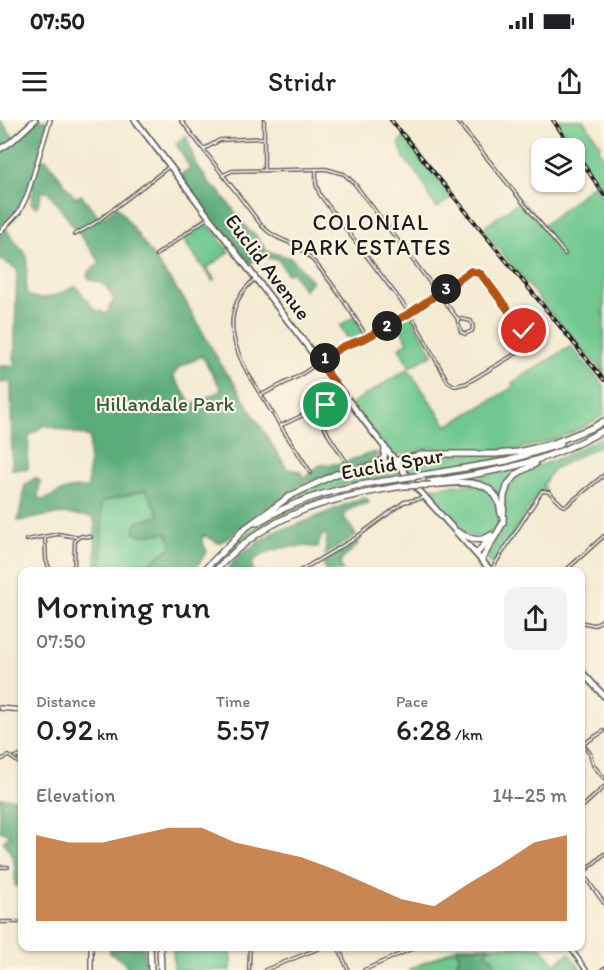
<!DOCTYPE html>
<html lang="en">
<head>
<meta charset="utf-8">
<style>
  body { margin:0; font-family:Itim,sans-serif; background:#f2f2f2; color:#202124; height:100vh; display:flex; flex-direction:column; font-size:22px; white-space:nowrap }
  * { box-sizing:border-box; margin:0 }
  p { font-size:20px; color:#757577 }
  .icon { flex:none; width:33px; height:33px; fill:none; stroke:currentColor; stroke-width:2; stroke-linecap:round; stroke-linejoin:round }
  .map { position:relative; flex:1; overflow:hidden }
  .sheet { position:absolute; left:18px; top:447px; width:567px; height:384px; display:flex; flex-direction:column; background:#fff; border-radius:12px; box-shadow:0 2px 4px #0004 }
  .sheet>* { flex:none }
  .fabs { position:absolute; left:531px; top:18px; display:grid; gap:12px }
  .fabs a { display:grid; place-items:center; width:54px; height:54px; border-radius:12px; background:#fff; box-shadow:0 2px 4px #0004; font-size:30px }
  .pin { position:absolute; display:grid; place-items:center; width:51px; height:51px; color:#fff; margin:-26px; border:3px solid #fff; border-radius:50%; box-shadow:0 2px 6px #0007 }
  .km { position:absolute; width:30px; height:30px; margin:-15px; border-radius:50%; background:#222; color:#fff; font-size:16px; line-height:30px; text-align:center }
  .round { display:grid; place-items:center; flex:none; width:63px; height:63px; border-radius:12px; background:#f2f2f2 }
  .summary { display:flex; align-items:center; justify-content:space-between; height:102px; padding:0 18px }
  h1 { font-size:33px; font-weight:600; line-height:45px }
  .figures { display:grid; grid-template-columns:repeat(3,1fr); gap:9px; height:102px; padding:6px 18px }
  .figures div { display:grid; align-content:center }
  .figures b { font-size:30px; font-weight:600 }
  .figures small { font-size:16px; font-weight:400 }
  .figures p { font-size:16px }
  .chart { height:168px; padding:12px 18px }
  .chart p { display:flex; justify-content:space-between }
  .chart svg { width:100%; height:108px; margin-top:6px; fill:#b45309; opacity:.7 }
  .status { display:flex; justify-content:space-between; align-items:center; height:42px; padding:0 30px; background:#fff; direction:ltr }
  .status svg { height:16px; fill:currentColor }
  header { display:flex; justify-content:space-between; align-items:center; height:78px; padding:0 18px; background:#fff; font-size:27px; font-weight:600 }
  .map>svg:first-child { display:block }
  .green { fill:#6fc88f; stroke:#467256; stroke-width:1.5 }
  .forest { fill:#5bac7a; stroke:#3c644b; stroke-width:1.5; fill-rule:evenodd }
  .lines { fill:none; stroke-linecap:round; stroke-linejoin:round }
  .street-casing { stroke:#68645c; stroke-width:4.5 }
  .secondary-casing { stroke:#68645c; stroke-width:6 }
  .primary-casing { stroke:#68645c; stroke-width:8 }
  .highway-casing { stroke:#68645c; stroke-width:8 }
  .street { stroke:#fff; stroke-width:1.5 }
  .secondary { stroke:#fff; stroke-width:3 }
  .primary { stroke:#fff; stroke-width:4.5 }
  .highway { stroke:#fff; stroke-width:5 }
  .rail-casing { stroke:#1c1c1c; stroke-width:4 }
  .rail { stroke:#fcf5e5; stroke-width:1.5; stroke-dasharray:4.5; stroke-linecap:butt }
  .highway-bridge-casing { stroke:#68645c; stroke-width:8; stroke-linecap:butt }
  .highway-bridge { stroke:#fff; stroke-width:5 }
  .route-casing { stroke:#fff; stroke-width:12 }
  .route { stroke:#b45309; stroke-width:8 }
  .labels { text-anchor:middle; stroke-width:4.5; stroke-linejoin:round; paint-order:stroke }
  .street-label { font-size:21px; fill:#1c1c1c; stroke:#fcf5e5 }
  .park-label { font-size:21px; fill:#395844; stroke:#fcf5e5 }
  .neighbourhood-label { font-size:22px; letter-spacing:1.5px; fill:#1c1c1c; stroke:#fcf5e5 }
</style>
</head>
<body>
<div class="status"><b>07:50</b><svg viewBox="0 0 49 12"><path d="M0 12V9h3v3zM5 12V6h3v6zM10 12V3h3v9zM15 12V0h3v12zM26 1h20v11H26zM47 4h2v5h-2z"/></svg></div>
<header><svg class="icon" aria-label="menu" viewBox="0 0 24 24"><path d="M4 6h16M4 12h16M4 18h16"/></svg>Stridr<svg class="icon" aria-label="share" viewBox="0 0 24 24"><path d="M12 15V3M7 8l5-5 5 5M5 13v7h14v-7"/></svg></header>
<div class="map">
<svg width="604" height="850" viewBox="0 0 604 850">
  <rect width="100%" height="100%" fill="#fcf5e5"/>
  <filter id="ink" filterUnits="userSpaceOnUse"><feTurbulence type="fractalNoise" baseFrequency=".0167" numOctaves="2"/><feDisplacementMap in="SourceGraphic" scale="12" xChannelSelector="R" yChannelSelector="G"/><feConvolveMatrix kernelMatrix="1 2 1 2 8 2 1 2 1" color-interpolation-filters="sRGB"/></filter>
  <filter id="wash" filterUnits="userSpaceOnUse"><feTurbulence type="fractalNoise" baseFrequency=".008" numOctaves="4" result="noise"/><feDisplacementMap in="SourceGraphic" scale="24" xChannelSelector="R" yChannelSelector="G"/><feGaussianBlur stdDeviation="1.35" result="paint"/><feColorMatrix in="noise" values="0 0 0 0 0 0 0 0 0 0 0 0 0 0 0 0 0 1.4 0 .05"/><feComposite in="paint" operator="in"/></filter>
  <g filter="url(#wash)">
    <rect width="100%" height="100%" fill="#f4ebd2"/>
    <!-- green -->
    <g class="green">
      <path d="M555 0H583L600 24 599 31 604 38V73Z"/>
      <path d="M405 17 453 76 437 88 428 75 424 63 404 38 399 23Z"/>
      <path d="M594 64 604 80V253L588 235 586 236 482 109 521 80 543 106Z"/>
      <path d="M207 102 229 132 207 148 214 159 213 161 182 118Z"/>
      <path d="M410 193 433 234 410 247 399 228 408 222 396 201Z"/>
      <path d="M354 196 367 218 351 223 340 206Z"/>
      <path d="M571 226 604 266V295C576 313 541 327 508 330 487 332 465 327 443 328 426 328 409 332 393 337L351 284 408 249 447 306 514 267 512 263Z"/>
      <path d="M604 316V323L553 349 543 365 546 369 540 371 536 377 495 443 492 445 486 438 501 411 507 369 521 353 563 337Z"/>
      <path d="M529 331C493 345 451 347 413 353L410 352 401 342 431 335Z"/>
      <path d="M394 343 402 352 398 355C351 363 315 370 272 391L293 376 342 354Z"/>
      <path d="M520 348C516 353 510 357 507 362 495 384 511 398 491 422 502 400 511 375 480 363 474 360 467 361 462 360Z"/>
      <path d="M401 362C393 367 357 370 343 373 290 386 247 412 209 451L206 452C220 437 234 423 250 411 294 379 348 369 401 362Z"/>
      <path d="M470 364 489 370 499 387 498 402 491 414C487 415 481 418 477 418 462 419 435 381 425 370L429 368Z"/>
      <path d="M146 370 160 396 137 402 139 415 167 413 172 425 170 430 149 443 148 447 173 451H103L101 382Z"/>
      <path d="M461 826 541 827 555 844 569 833 580 848 576 850H408Z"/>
      <path d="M173 827H231V850H174Z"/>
    </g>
    <!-- forest -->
    <g class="forest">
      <path d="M0 0 15 19 35 0H50L39 38 47 40 75 78 81 75 101 99 117 86 185 181 227 255H229L287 349 300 351 303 358 320 345 339 344 374 332 378 334 373 341 308 362 272 385 226 419 219 423 203 415 202 422 207 431 194 451H173L148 447C152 437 166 435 172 425L167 413 139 415 134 412 137 402 160 396 146 370 101 382 103 451H96L95 403 92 397 66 394 51 395 18 401 25 365 35 358 40 361 38 378 44 380C60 372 70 366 88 368L90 317 44 305 29 316 28 349H12L11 262 0 263V246H14L17 149 0 139ZM31 65 34 67 31 83 35 87 38 85 42 71 49 73 100 142 89 152 87 156C92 163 95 160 101 163 107 166 112 175 114 181L109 186 110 189 105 195 103 192 95 190 76 166C64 172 38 186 26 173L27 136 5 108 19 92ZM202 236 222 270 192 285 173 256 178 248Z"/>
      <path d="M186 15 196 45 212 66 220 72 249 111 255 114 267 131 291 138 312 161 304 170 292 151 287 154 279 140 261 136 247 146 179 56 190 48 176 24Z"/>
      <path d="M361 378 368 379 369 383C359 385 349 387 344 397L356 415 325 435 327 417 325 413 321 417 318 427C296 425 270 427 253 441L252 450 256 451 225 452 240 435 275 411 292 407Z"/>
      <path d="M360 420C356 430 345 433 340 443L343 451H326L323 442 340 430Z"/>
      <path d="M0 678 22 679V690H16V708L18 717 22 718V745H18L20 751H22V768L15 766C15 745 17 739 3 722L10 715 0 711Z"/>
      <path d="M110 827H144L146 850H128L124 842 110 833Z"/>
      <path d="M457 827H493L487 829 486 834 493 838 496 850H463L461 846 459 850H455L460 832H457Z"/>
    </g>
  </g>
  <g filter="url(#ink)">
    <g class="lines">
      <!-- street casing -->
      <g class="street-casing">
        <g id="street">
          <path d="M181 0 262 106C275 120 289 120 302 130 322 146 354 195 367 218"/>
          <path d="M456 0 565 134"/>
          <path d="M204 29 220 20 263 18"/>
          <path d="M264 50V0"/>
          <path d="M223 55 232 51 326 49 344 54 354 63 457 198 461 212 465 214 472 211 473 206 471 201 457 198"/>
          <path d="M74 115 95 103 170 46"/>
          <path d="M156 135 206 99"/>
          <path d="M255 159C209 198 243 247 268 286 282 309 297 331 311 353"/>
          <path d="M261 275 299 256 342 227 367 218 396 201 437 176 471 151 481 155 524 211C527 219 525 224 520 231L467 263 455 266 448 262 410 193 320 75 316 64V49"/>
          <path d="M316 290 329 316 347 343"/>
          <path d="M280 306 344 276"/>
          <path d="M45 418 46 440 51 452"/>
          <path d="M26 420 58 414 76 417"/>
          <path d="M491 450 542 371 549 372 562 385 566 386 604 355"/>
          <path d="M74 452 75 420 81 416 91 417"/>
          <path d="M298 452 354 419 404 382 423 378"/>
          <path d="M564 452 604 416"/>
          <path d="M580 502 594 505 604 499"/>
          <path d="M583 625 590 633 593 645 604 658"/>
          <path d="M580 626 604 611"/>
          <path d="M15 637 22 636"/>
          <path d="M0 640 9 636 22 645"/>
          <path d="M580 689 604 667"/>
          <path d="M0 747H8"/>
          <path d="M580 750 604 783"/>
          <path d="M583 753 604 734"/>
          <path d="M0 802H22"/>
          <path d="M338 826 348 850"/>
          <path d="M249 850 250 826"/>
          <path d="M265 850 325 826"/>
          <path d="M364 850 418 826"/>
          <path d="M602 850 604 848"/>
        </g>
      </g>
      <!-- secondary casing -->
      <g class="secondary-casing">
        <g id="secondary">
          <path d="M0 112 19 92 27 76 50 0"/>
          <path d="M0 588 22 590"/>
          <path d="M569 826 586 850"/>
          <path d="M91 850V826"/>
        </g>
      </g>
      <!-- primary casing -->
      <g class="primary-casing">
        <g id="primary">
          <path d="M135 0 372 311 416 367 492 452"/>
          <path d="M0 29 11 22 35 0"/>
          <path d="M580 550 604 576"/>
        </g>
      </g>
      <!-- highway casing -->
      <g class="highway-casing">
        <g id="highway">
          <path d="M594 307 604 301"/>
          <path d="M377 344 384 338 385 328"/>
          <path d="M423 355 507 341 561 324"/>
          <path d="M429 362C494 352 545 344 604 310"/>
          <path d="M432 365C460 362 498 355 501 394"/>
          <path d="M257 403C300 376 347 366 397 359"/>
          <path d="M456 411C469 418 478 424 491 415"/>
          <path d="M234 420 244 409 290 376 336 354 425 334H496L518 332 551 324 594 307"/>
          <path d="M477 433 492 416"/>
          <path d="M482 439 503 403 504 376 508 364 518 353 535 344"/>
          <path d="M202 452 235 419"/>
          <path d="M214 452C267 393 328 378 403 366"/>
          <path d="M150 826 151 850"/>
          <path d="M160 826 161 850"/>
        </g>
      </g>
      <!-- street -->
      <use href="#street" class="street"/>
      <!-- secondary -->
      <use href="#secondary" class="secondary"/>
      <!-- primary -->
      <use href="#primary" class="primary"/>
      <!-- highway -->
      <use href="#highway" class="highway"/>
      <!-- rail casing -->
      <g class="rail-casing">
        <g id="rail">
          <path d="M391 0 604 260"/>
          <path d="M553 0 572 28"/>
          <path d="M574 30 604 75"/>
        </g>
      </g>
      <!-- rail -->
      <use href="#rail" class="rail"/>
      <!-- highway-bridge casing -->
      <g class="highway-bridge-casing">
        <g id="highway-bridge">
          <path d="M397 359 423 355"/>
          <path d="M403 366 431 365"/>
        </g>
      </g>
      <!-- highway-bridge -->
      <use href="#highway-bridge" class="highway-bridge"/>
    </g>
  </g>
  <g class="lines" filter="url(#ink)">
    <!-- route casing -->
    <g class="route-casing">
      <path id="route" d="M326 285 344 275 319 242 342 227 366 218 410 193 471 151 481 154 524 211"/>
    </g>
    <!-- route -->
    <use href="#route" class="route"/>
  </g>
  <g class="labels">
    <!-- street labels -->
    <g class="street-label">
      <text transform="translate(268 147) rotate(53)" y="7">Euclid Avenue</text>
      <text transform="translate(392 344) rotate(-10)" y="7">Euclid Spur</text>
    </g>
    <!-- park labels -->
    <g class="park-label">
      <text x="165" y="291">Hillandale Park</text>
    </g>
    <!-- neighbourhood labels -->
    <g class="neighbourhood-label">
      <text x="371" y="110">COLONIAL<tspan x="371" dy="25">PARK ESTATES</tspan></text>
    </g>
  </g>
</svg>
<div class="fabs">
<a><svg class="icon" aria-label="layers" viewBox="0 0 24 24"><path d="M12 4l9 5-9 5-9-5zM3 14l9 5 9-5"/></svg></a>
</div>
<div class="pin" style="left:326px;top:285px;background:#1e9e55"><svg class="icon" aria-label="arrive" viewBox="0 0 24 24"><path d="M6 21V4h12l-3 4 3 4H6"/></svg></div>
<div class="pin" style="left:524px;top:211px;background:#d93025"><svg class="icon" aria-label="check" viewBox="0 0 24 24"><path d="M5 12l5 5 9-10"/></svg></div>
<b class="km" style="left:325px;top:238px">1</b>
<b class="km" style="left:387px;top:206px">2</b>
<b class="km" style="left:446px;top:169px">3</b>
<section class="sheet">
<div class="summary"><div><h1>Morning run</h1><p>07:50</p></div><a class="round"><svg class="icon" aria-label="share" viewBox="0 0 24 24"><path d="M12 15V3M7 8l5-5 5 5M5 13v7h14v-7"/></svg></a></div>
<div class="figures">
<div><p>Distance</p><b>0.92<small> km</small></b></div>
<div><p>Time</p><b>5:57</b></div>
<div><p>Pace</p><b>6:28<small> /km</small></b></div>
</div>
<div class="chart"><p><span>Elevation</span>14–25 m</p>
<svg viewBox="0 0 160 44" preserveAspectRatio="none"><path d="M0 44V9L10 12L20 12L30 9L40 6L50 6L60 12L70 15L80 18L90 23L100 29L110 35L120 38L130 29L140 21L150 12L160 9V44z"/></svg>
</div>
</section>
</div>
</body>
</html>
